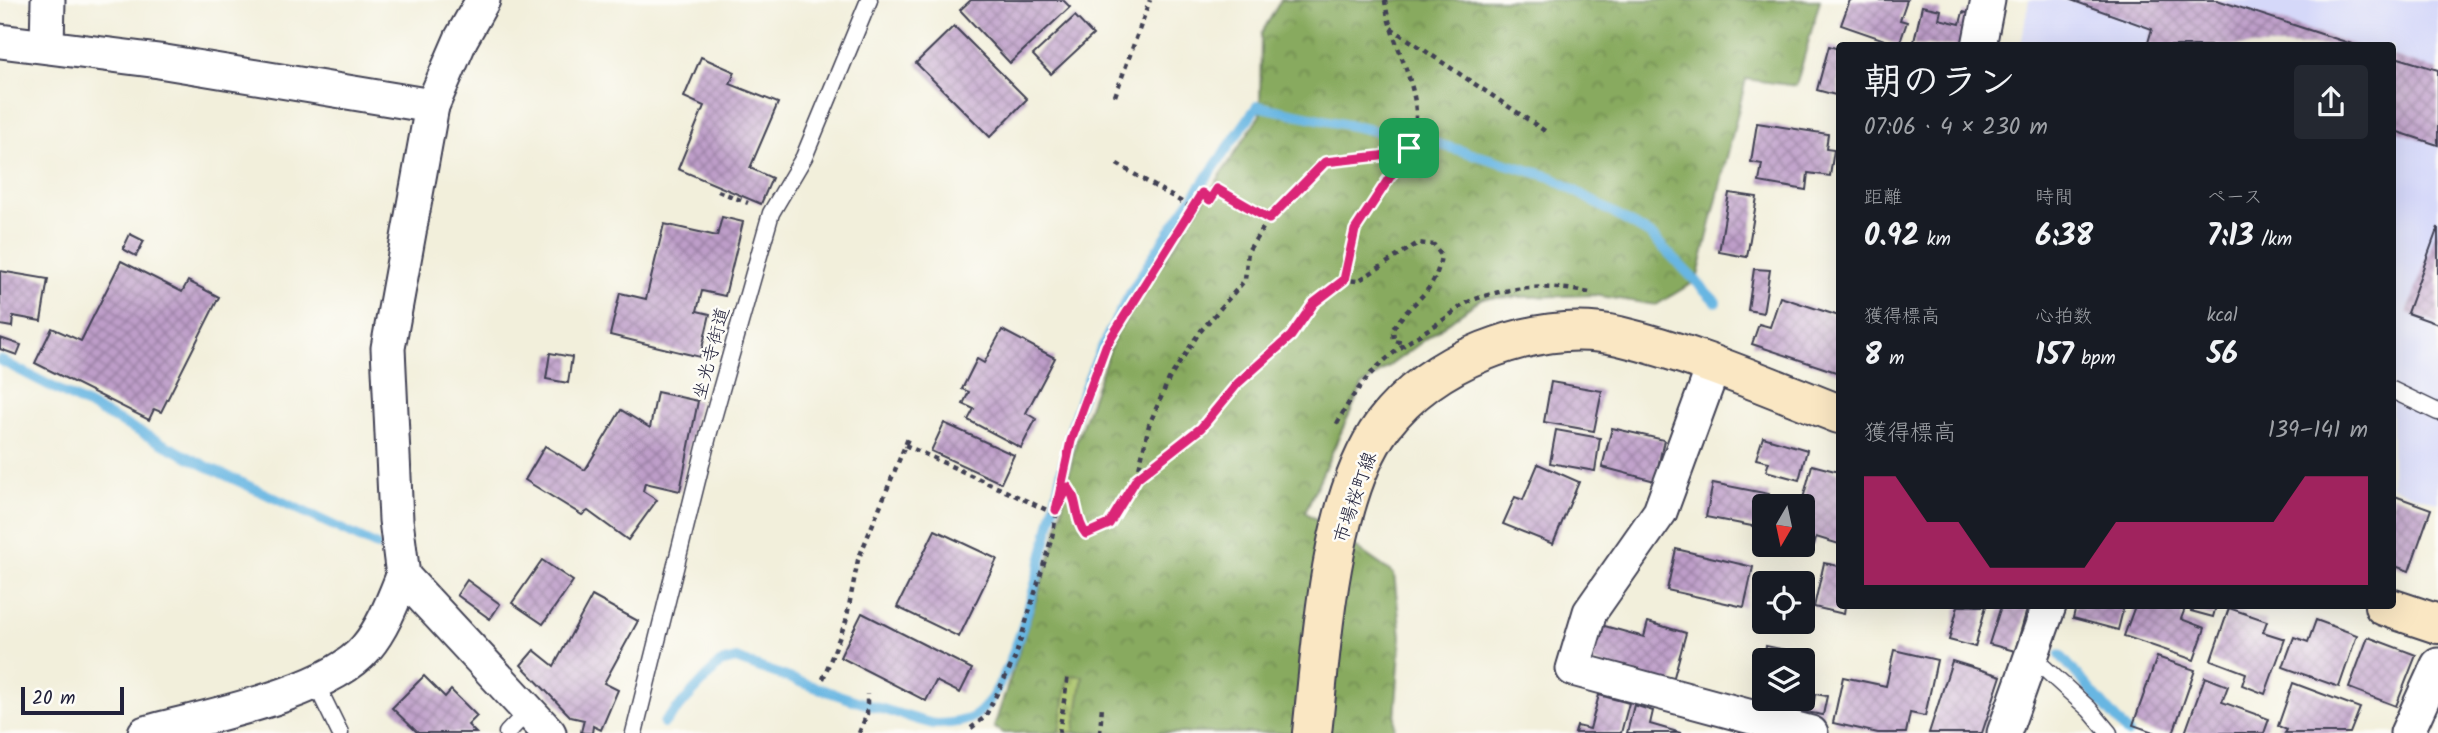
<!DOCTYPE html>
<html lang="ja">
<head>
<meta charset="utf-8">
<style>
  body { margin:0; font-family:Kalam,"Klee One",sans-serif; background:#242831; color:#f1f3f6; height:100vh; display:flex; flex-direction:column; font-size:26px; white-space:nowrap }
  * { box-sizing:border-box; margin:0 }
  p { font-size:23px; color:#9ea1a6 }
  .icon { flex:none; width:38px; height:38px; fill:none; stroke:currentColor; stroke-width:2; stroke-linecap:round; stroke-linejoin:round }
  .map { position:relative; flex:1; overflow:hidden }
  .sheet { position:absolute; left:1836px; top:42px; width:560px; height:567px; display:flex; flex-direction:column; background:#171b24; border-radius:7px; box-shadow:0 7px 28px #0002 }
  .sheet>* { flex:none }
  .needle { width:46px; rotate:189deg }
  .tools { position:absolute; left:1752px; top:494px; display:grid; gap:14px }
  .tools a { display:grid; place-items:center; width:63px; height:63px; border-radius:7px; background:#171b24; box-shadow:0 7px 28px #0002; font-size:35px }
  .scale { position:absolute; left:21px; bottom:18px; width:103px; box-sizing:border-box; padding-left:7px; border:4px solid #22223b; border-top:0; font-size:19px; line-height:24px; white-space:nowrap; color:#22223b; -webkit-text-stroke:5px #fdfcf7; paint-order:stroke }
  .pin { position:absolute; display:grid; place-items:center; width:60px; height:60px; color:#fff; margin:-30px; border-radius:14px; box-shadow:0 4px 10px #0006 }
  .round { display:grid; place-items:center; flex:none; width:74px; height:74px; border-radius:7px; background:#242831 }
  .summary { display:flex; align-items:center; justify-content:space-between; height:119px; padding:0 28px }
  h1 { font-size:38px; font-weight:700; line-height:52px }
  .metrics { display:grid; grid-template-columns:repeat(3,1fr); gap:10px; height:119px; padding:7px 28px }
  .metrics div { display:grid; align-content:center }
  .metrics b { font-size:30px; font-weight:700 }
  .metrics small { font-size:19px; font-weight:400 }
  .metrics p { font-size:19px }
  .chart { height:196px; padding:14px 28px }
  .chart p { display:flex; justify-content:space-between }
  .chart svg { width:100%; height:126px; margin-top:7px; fill:#db2777; opacity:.7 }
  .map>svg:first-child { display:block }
  .built { fill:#d5d8f9 }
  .forest { fill:url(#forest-crowns); stroke:#55664d; stroke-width:2 }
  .cemetery { fill:url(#cemetery-stones); stroke:#667453; stroke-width:2 }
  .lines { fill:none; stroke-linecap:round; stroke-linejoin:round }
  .stream { stroke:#68b6e2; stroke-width:10 }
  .building { fill:url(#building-cross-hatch) }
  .service-casing { stroke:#414153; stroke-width:19 }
  .minor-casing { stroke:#414153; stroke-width:37 }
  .secondary-casing { stroke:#414153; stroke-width:42 }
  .path { stroke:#414153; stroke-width:4.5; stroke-dasharray:5 5; stroke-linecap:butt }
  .service { stroke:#fff; stroke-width:16 }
  .minor { stroke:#fff; stroke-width:33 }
  .secondary { stroke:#fae7c3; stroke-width:38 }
  .route-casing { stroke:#fff; stroke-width:14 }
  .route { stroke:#db2777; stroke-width:9 }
  .labels { text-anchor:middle; stroke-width:5; stroke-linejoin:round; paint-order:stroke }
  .street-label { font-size:19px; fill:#22223b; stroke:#fdfcf7 }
</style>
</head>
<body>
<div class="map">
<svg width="2438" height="733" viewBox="0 0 2438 733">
  <defs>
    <pattern id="forest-crowns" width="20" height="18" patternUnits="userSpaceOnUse" patternTransform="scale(1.75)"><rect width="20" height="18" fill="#88aa5f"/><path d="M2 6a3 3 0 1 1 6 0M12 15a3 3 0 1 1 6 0" fill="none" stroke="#6f8a50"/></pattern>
    <pattern id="cemetery-stones" width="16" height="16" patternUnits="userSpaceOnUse" patternTransform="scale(1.75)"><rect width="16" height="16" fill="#abc56b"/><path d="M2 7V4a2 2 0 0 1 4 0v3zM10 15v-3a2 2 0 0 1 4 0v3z" fill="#93a95e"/></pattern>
    <pattern id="building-cross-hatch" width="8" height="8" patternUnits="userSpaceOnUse" patternTransform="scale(1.75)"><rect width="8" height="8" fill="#be9ec9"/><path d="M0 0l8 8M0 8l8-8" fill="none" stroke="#9a80a4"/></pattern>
  </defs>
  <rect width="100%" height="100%" fill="#fdfcf7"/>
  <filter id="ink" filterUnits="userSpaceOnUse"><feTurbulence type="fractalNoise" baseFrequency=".0143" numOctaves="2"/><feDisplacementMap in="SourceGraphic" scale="14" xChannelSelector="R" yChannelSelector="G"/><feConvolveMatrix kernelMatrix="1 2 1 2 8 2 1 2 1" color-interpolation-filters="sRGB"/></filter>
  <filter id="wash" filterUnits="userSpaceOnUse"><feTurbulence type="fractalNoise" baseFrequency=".00686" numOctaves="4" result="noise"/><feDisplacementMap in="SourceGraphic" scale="28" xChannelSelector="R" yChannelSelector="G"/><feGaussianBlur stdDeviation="1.57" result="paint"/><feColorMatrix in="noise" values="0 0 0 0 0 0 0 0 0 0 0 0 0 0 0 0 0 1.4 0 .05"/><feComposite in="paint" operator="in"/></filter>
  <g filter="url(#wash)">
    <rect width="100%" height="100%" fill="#f2efdb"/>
    <!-- built -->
    <path class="built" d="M2029 0H2438V503L2392 487V46H2021Z"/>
    <!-- forest -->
    <path class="forest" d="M1281 0H1820L1796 86 1746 79 1697 280 1656 305 1594 295 1482 298 1362 386 1305 512 1394 574 1401 636 1394 733H1003L994 727 1054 545 1076 442 1115 336 1260 115 1261 34Z"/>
    <!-- cemetery -->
    <path class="cemetery" d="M1068 675 1083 676 1074 733H1059Z"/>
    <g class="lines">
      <!-- stream -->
      <g class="stream">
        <path d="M0 360 206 466 377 546"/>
        <path d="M2060 655 2128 733"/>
        <path d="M664 723 720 663 736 659C789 678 842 698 896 713 909 716 924 723 937 724 946 724 961 722 969 719 1018 701 1056 497 1067 446 1096 319 1185 211 1257 106L1438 144 1551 177 1651 235 1716 302"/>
      </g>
    </g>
    <g id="blocks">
      <!-- building -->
      <g class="building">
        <path d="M971 0H1063L1070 7 1010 63 960 10Z"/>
        <path d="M1850 0H1907L1900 20 1907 22 1899 45 1841 25Z"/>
        <path d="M2071 0H2217L2358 46H2147L2152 29Z"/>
        <path d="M1922 6 1941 10 1939 19 1960 24 1963 12 1979 16 1963 46H1913Z"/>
        <path d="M1075 16 1093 35 1051 74 1033 55Z"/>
        <path d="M954 26 1027 99 990 137 916 63Z"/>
        <path d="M1829 46 1839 49V96L1817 90Z"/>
        <path d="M2392 56 2438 70V145L2392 130Z"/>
        <path d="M701 57 735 72 730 84 778 103 750 168 772 178 761 204 678 169 704 106 684 97Z"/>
        <path d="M1757 123 1828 134 1826 149 1834 150 1830 176 1808 173 1806 190 1759 182 1762 164 1751 162Z"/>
        <path d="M1729 193 1757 197 1747 257 1719 252Z"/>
        <path d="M722 217 743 222 725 296 702 291 697 311 710 314 700 357 610 335 620 293 646 299 664 224 717 236Z"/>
        <path d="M2438 227V324L2407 313Z"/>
        <path d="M130 234 144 241 136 256 123 249Z"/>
        <path d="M121 261 182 292 188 281 219 297 161 412 154 409 149 420 35 363 52 328 81 341Z"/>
        <path d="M1754 269 1770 270 1763 313 1748 310Z"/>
        <path d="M0 271 48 279 41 321 13 316 12 327 0 325Z"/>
        <path d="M1780 297 1839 316V373L1752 344 1759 324 1770 327Z"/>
        <path d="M1002 330 1055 358 1026 413 1036 419 1021 448 968 420 974 409 963 404 969 392 962 389 977 359 984 363Z"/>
        <path d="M0 338 21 345 17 355 0 349Z"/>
        <path d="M550 353 572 357 568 383 546 379Z"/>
        <path d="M1551 382 1602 391 1594 431 1544 422Z"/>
        <path d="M657 392 698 401 680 491 645 483 643 491 657 500 628 540 588 511 582 515 525 480 545 446 585 470 621 410 650 428Z"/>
        <path d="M944 423 1014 455 1001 483 931 451Z"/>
        <path d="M1612 428 1664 440 1655 481 1602 467Z"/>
        <path d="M1556 430 1600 438 1595 471 1550 463Z"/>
        <path d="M1763 437 1807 450 1799 480 1766 471 1769 462 1756 459Z"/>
        <path d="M1538 464 1579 482 1553 544 1503 524 1515 497 1523 500Z"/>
        <path d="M1812 465 1839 472V544L1816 537 1814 545 1802 542 1801 506Z"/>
        <path d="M1713 483 1769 494 1762 528 1706 517Z"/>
        <path d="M2392 495 2431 509 2409 571 2392 565Z"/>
        <path d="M935 530 997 559 959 637 897 607Z"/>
        <path d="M1676 549 1753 567 1744 607 1667 590Z"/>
        <path d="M542 560 573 581 543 624 512 603Z"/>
        <path d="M1824 563 1839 566V606H1845L1844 614 1814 607Z"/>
        <path d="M467 580 500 604 490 619 457 595Z"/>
        <path d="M592 596 638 621 604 683 618 690 601 730 593 726 592 733H584L581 732 584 720 571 717 521 665 534 650 554 666Z"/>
        <path d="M1958 606H1986L1975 647 1949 640Z"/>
        <path d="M2001 606H2028L2015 651 1989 644Z"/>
        <path d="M2076 606H2124L2118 630 2073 618Z"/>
        <path d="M2135 606H2186L2181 619 2205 628 2194 660 2124 636Z"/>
        <path d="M2193 606H2216L2213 617 2191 611Z"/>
        <path d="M2229 608 2267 621 2263 632 2285 639 2265 694 2242 685 2246 673 2211 660Z"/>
        <path d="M862 613 972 669 960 693 936 681 926 701 840 657Z"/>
        <path d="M2316 620 2357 635 2339 687 2283 667 2294 637 2308 642Z"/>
        <path d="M1648 622 1686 633 1672 684 1591 662 1601 625 1644 637Z"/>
        <path d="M2368 637 2416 655 2396 706 2349 688Z"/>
        <path d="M1766 646 1805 654 1804 660H1764Z"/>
        <path d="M1894 650 1937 660 1925 716 1910 713 1906 733H1878L1833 723 1843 677 1886 686Z"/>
        <path d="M2157 657 2195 670 2173 733H2156L2133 725Z"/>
        <path d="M1952 661 2001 676 1982 733H1929Z"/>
        <path d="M424 676 445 697 451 690 477 716 468 725 476 733H418L392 708Z"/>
        <path d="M2205 677 2228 686 2222 702 2269 719 2264 733H2185Z"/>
        <path d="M2293 683 2360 708 2350 733H2285L2287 730 2278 726Z"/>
        <path d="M1815 694 1827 696 1823 715 1795 710 1797 698 1814 701Z"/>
        <path d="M1599 695 1629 703 1621 733H1575L1577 726 1590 729Z"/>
        <path d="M1634 705 1653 711 1650 724 1681 733H1627Z"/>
      </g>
    </g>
  </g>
  <g filter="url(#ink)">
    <use href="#blocks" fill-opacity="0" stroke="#414153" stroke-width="2"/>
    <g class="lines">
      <!-- service casing -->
      <g class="service-casing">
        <g id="service">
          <path d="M2392 390 2438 412"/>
          <path d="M2031 656 2089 709 2109 733"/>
          <path d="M315 682 340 733"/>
          <path d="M507 733 527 712"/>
          <path d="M634 733 709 432 771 213 804 157 869 0"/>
        </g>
      </g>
      <!-- minor casing -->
      <g class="minor-casing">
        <g id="minor">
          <path d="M483 0 461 39 432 106 388 348 396 520 403 576 549 733"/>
          <path d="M0 41 159 61 432 106"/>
          <path d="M47 46 48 0"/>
          <path d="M1979 46 1988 0"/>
          <path d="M1714 365 1660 512 1590 612 1573 669 1811 733"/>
          <path d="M145 733C203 717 328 694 366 648 383 628 393 601 403 576"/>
          <path d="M2004 733 2049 606"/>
          <path d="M2407 733 2438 665"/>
        </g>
      </g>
      <!-- secondary casing -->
      <g class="secondary-casing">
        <g id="secondary">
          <path d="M2384 606 2438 624"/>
          <path d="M1312 733C1322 645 1329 498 1383 425 1409 391 1444 367 1484 351 1526 334 1574 326 1619 336 1695 354 1767 386 1839 414"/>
        </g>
      </g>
      <!-- path -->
      <g class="path">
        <path d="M1385 0C1389 39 1415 75 1416 114 1416 161 1371 192 1355 233 1349 248 1347 264 1344 280L1358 281 1418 243 1434 245 1441 255C1436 295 1412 299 1393 329L1394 341 1404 343"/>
        <path d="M1391 28 1545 131"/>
        <path d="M1115 96 1150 0"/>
        <path d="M1117 164 1192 208"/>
        <path d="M718 191 748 203"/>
        <path d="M1337 424C1362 374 1390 352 1437 324 1449 317 1460 305 1473 300 1508 286 1554 284 1589 293"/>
        <path d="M905 445 1051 512 1056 510"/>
        <path d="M1137 477 1149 425 1169 379 1199 333 1245 280 1248 251 1269 219 1325 161 1380 156 1408 148"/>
        <path d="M1060 502 1070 488 1079 526 1086 534 1109 524 1137 478 1201 428 1238 383 1291 336 1314 303 1344 280"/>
        <path d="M823 679 846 621 858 560 909 436"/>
        <path d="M971 728 985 717 1015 658 1052 537 1071 441 1106 346 1202 193 1210 200 1217 189 1269 219"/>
        <path d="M859 733 867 714V694"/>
        <path d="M1059 733 1068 675"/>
        <path d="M1100 733 1102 705"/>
      </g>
      <!-- service -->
      <use href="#service" class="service"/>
      <!-- minor -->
      <use href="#minor" class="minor"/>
      <!-- secondary -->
      <use href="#secondary" class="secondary"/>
    </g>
  </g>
  <g class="lines" filter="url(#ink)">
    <!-- route casing -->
    <g class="route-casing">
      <path id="route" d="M1409 148 1355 230 1344 280 1314 303 1291 336 1238 383 1201 428 1137 478 1109 524 1086 534C1074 519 1079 501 1068 487L1056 510 1071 441 1106 346 1202 193 1210 200 1217 189 1269 219 1325 162 1380 156Z"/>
    </g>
    <!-- route -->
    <use href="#route" class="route"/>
  </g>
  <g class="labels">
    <!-- street labels -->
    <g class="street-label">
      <text transform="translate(710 353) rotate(-75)" y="7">坐光寺街道</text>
      <text transform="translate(1354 497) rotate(-71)" y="7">市場桜町線</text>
    </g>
  </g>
</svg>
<div class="tools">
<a><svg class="needle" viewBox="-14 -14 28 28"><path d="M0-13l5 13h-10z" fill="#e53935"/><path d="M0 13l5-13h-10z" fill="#9ea1a6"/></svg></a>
<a><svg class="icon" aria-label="locate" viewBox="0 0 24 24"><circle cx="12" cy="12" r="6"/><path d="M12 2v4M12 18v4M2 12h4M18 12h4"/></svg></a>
<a><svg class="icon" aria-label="layers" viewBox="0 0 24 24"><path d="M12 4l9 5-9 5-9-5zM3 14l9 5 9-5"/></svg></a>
</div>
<div class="scale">20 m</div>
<div class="pin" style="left:1409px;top:148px;background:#1e9e55"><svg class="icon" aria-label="arrive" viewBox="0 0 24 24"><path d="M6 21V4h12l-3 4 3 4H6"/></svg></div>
<section class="sheet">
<div class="summary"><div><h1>朝のラン</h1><p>07:06 · 4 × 230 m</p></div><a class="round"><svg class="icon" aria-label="share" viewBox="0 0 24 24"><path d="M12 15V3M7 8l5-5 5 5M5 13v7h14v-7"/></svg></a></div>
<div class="metrics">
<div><p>距離</p><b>0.92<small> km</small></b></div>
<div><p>時間</p><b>6:38</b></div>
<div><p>ペース</p><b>7:13<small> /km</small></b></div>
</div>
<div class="metrics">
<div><p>獲得標高</p><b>8<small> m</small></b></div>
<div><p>心拍数</p><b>157<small> bpm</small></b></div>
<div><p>kcal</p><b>56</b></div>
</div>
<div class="chart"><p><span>獲得標高</span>139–141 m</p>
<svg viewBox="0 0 160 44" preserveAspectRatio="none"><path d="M0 44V6L10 6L20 22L30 22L40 38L50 38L60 38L70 38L80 22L90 22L100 22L110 22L120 22L130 22L140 6L150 6L160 6V44z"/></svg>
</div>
</section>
</div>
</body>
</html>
